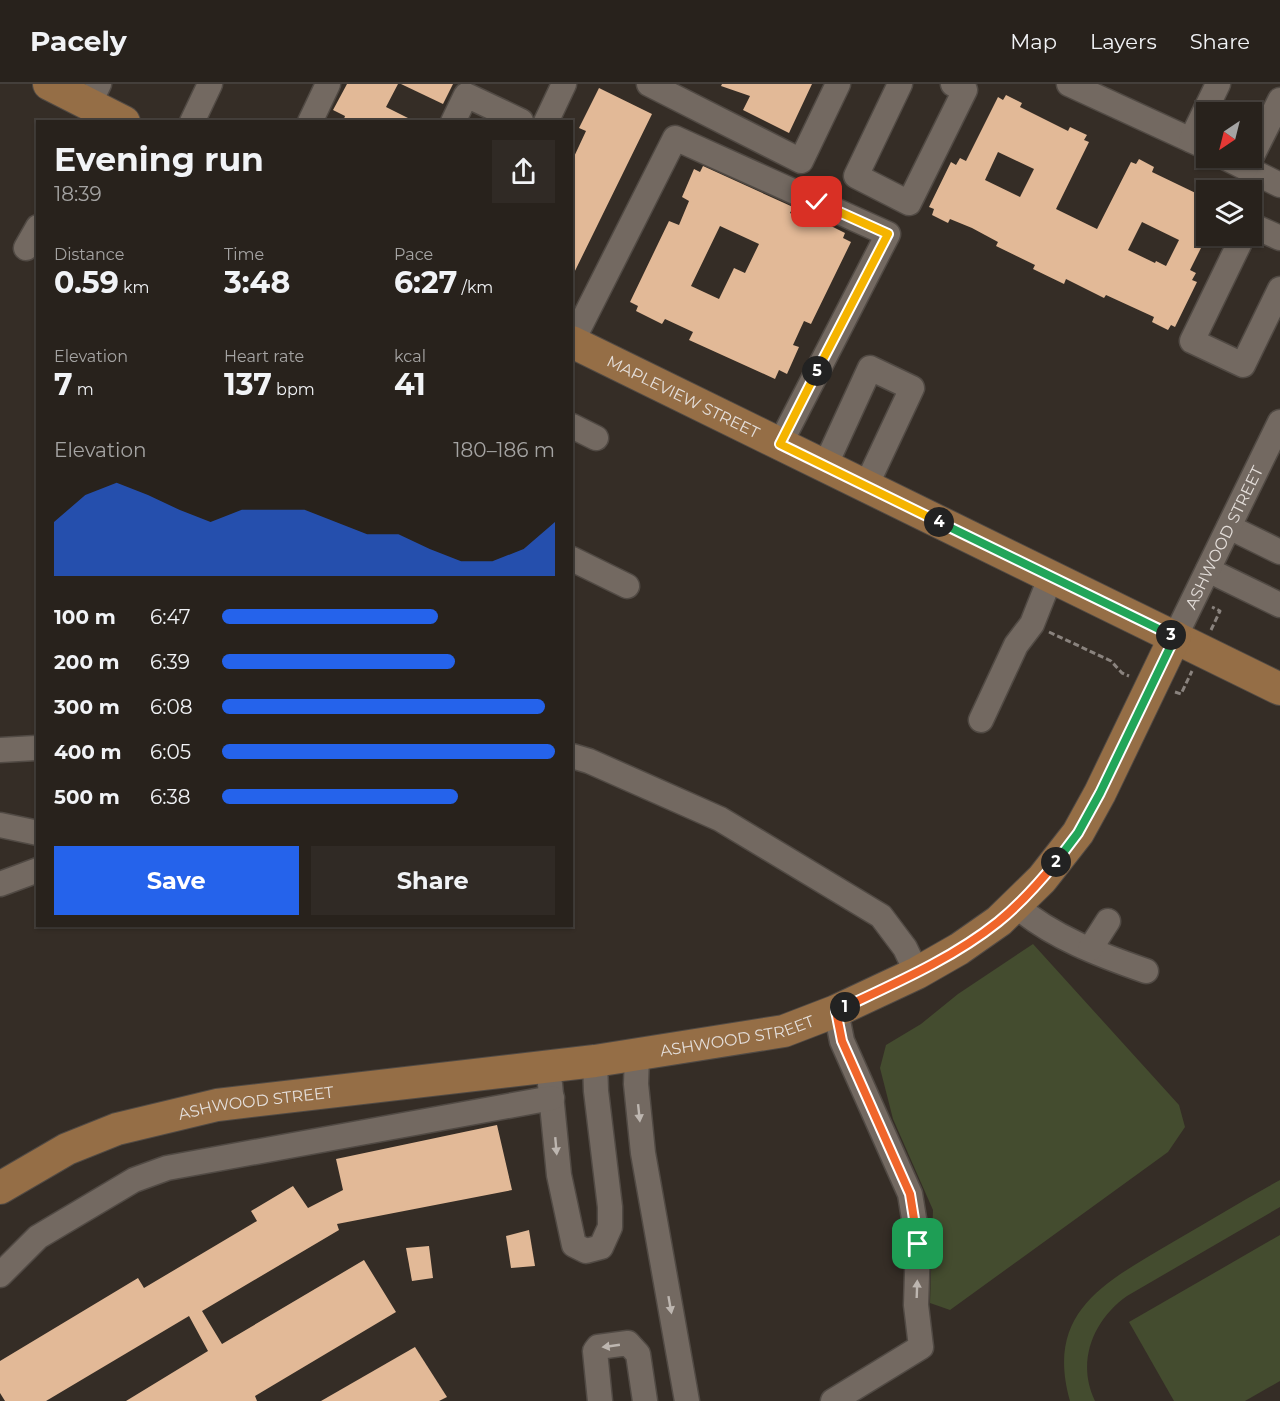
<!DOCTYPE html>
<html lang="en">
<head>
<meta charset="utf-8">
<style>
  body { margin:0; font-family:Montserrat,sans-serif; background:#302a25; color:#f1f3f6; height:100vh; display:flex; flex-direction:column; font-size:22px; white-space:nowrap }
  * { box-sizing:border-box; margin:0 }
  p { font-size:20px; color:#a5a4a3 }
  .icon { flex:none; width:33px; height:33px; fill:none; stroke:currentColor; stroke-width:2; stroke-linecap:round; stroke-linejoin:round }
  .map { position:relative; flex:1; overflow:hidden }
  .sheet { position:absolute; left:36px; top:36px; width:537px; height:807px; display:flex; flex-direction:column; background:#28221c; border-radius:0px; box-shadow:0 2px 4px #0004,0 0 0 2px #443f3b }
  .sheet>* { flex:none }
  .needle { width:39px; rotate:215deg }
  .fabs { position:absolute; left:1196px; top:18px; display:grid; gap:12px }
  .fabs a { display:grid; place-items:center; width:66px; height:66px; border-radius:0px; background:#28221c; box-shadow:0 2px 4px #0004,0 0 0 2px #443f3b; font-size:30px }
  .pin { position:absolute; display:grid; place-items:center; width:51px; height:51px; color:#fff; margin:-26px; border-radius:12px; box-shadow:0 3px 9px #0006 }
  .km { position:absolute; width:30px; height:30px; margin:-15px; border-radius:50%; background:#222; color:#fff; font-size:16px; line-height:30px; text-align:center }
  .round { display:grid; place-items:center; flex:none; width:63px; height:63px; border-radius:0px; background:#302a25 }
  .head { display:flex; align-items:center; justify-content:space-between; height:102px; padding:0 18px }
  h1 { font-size:33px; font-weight:700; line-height:45px }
  .figures { display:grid; grid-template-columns:repeat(3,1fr); gap:9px; height:102px; padding:6px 18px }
  .figures div { display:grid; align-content:center }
  .figures b { font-size:30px; font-weight:700 }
  .figures small { font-size:16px; font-weight:400 }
  .figures p { font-size:16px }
  .chart { height:168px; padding:12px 18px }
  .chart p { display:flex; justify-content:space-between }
  .chart svg { width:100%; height:108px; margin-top:6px; fill:#2563eb; opacity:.7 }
  .action { display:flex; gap:12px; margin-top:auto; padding:12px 18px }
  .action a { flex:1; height:69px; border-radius:0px; background:#2563eb; color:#fff; font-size:24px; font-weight:700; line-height:69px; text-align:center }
  .action a+a { background:#302a25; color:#f1f3f6 }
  ul { padding:0 18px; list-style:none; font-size:20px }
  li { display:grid; grid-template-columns:96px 72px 1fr; align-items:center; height:45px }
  li i { height:15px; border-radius:8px; background:#2563eb }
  header { display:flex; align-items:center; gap:36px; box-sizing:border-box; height:84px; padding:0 30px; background:#28221c; border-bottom:2px solid #443f3b }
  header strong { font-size:28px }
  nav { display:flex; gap:33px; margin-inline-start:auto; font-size:21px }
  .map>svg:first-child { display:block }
  .green { fill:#444c2f }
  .building { fill:#e2b997; fill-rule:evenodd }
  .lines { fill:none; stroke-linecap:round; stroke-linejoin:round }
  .minor-casing { stroke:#514a44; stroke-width:27 }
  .major-casing { stroke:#514a44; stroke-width:34 }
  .path { stroke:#8a837e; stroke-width:3; stroke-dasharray:6 3; stroke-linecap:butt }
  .minor { stroke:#736961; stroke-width:24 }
  .major { stroke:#956e46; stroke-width:32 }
  .oneway { fill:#bdb6b0 }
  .split-1-casing { stroke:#fff; stroke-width:12 }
  .split-2-casing { stroke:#fff; stroke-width:12 }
  .split-3-casing { stroke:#fff; stroke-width:12 }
  .split-4-casing { stroke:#fff; stroke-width:12 }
  .split-5-casing { stroke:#fff; stroke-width:12 }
  .split-6-casing { stroke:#fff; stroke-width:12 }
  .split-1 { stroke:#f0652b; stroke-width:8 }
  .split-2 { stroke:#f0652b; stroke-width:8 }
  .split-3 { stroke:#22a559; stroke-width:8 }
  .split-4 { stroke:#22a559; stroke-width:8 }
  .split-5 { stroke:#f5b400; stroke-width:8 }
  .split-6 { stroke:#f5b400; stroke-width:8 }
  .labels { text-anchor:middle; stroke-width:6; stroke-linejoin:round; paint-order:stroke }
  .street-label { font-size:16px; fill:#e5dfdb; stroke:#1a1613 }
</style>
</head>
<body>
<header>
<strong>Pacely</strong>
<nav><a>Map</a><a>Layers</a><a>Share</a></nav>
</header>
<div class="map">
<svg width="1280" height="1317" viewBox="0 0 1280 1317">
  <rect width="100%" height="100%" fill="#352d26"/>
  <!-- green -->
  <g class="green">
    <path d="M1033 860 1179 1021 1185 1043 1168 1068 950 1226 930 1219 933 1126 893 1035 880 984 886 961 921 940 958 910Z"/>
    <path d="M1280 1096V1123L1127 1212C1093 1236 1076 1278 1095 1317H1070C1044 1226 1108 1197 1173 1158 1209 1137 1244 1116 1280 1096Z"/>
    <path d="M1280 1151V1297L1245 1317H1174L1129 1238Z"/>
  </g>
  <!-- building -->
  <g class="building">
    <path d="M347 0H398L386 23 416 38H343L345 32 333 26Z"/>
    <path d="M401 0H453L443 20Z"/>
    <path d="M722 0H812L789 49 743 26 750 12 721 2Z"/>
    <path d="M599 4 652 30 572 193V77L586 47 579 44Z"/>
    <path d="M1006 11 1022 19 1020 23 1068 47 1070 43 1087 51 1084 56 1089 58 1056 125 1097 145 1131 78 1136 80 1139 75 1154 83 1152 88 1206 114V154L1190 186 1196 189 1192 196 1197 198 1175 243 1171 241 1168 246 1152 238 1154 233 1106 211 1104 214 1066 195 1064 200 1033 185 1035 181 996 162 998 158 972 144 950 135 948 139 932 131 934 125 929 123 951 78 956 81 960 74 966 77 998 13 1003 16ZM998 68 1034 85 1020 113 985 96ZM1142 138 1179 156 1166 182 1156 177 1155 179 1128 166Z"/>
    <path d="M703 82 793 123 790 129 816 142 819 136 845 149 843 154 851 158 811 240 804 237 793 261 799 263 787 290 779 286 775 295 689 256 693 248 665 235 662 240 636 227 638 222 630 218 669 137 679 141 689 117 682 113 694 85 700 88ZM720 142 759 160 745 189 734 184 719 215 691 202Z"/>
    <path d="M497 1041 512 1106 337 1140 339 1146 202 1227 222 1260 364 1176 396 1228 255 1312 257 1317H126L208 1267 189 1232 46 1317H5L0 1309V1277L138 1194 144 1204 257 1137 251 1127 293 1102 308 1124 343 1106 336 1075Z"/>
    <path d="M529 1146 535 1182 511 1184 506 1152Z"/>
    <path d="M429 1162 433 1194 412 1197 406 1164Z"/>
    <path d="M415 1263 447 1313 439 1317H321Z"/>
  </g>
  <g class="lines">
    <!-- minor casing -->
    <g class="minor-casing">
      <g id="minor">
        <path d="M649 0 801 77 838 0"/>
        <path d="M900 0 856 92 909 119 965 6 953 0"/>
        <path d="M1069 0 1206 63"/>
        <path d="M89 20 99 0"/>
        <path d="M192 38 210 0"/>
        <path d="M310 38 328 0"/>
        <path d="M453 38 466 11 521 37"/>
        <path d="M546 38 564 0"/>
        <path d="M1191 56 1218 0"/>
        <path d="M1226 74 1280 101"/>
        <path d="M1246 84 1280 16"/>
        <path d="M1251 141 1280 154"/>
        <path d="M1243 152 1192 257 1243 281 1280 205"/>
        <path d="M26 164 38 143"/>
        <path d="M572 258 675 54 888 150 780 360"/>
        <path d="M572 342 596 354"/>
        <path d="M825 382 870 284 912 304 866 402"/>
        <path d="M1229 443 1280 468"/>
        <path d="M572 475 627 502"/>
        <path d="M1208 486 1280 521"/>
        <path id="s1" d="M1175 553 1280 338"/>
        <path d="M981 636 1016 561 1032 540 1051 492"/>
        <path d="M0 666 36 664"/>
        <path d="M572 672 589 677 720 735 881 832 905 864 917 889"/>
        <path d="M0 741 38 749"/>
        <path d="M0 800 38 786"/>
        <path d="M1015 821C1052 853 1100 871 1146 887"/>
        <path d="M1090 865 1108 837"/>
        <path d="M637 971 636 1000 643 1069 687 1317"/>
        <path d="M550 1000 559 1091 574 1161 586 1167 601 1163 610 1143V1123L596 1007 595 977"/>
        <path d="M0 1191 38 1153 134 1096 167 1084 552 1014"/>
        <path d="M600 1317 595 1267 598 1263 628 1259 638 1270 645 1317"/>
        <path d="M833 1317 921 1263 916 1221 918 1159 910 1110 842 957 836 927"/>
      </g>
    </g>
    <!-- major casing -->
    <g class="major-casing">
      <g id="major">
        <path d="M49 0 124 38"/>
        <path id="s2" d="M572 258 1280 605"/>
        <path id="s3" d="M0 1104 67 1065 117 1045 217 1021 595 977 784 947 836 927 917 889 959 865 999 837 1042 795 1078 749 1100 709 1175 553"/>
      </g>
    </g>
    <!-- path -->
    <g class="path">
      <path d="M1211 546 1220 527 1212 523"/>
      <path d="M1049 548 1111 577 1122 589 1129 592"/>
      <path d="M1175 608 1181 610 1192 587"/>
    </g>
    <!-- minor -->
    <use href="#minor" class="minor"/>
    <!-- major -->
    <use href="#major" class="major"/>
  </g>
  <!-- one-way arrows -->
  <defs><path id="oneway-solid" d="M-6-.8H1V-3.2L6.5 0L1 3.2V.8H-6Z" transform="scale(1.5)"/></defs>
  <g class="oneway">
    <use href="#oneway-solid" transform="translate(639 1029) rotate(84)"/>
    <use href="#oneway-solid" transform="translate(556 1062) rotate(85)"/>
    <use href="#oneway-solid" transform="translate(917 1205) rotate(-88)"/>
    <use href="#oneway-solid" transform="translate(670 1221) rotate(80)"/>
    <use href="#oneway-solid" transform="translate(611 1262) rotate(172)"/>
  </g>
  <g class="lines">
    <!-- split-1 casing -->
    <g class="split-1-casing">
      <path id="split-1" d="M845 923 836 927 842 957 910 1110 918 1160"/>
    </g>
    <!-- split-2 casing -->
    <g class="split-2-casing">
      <path id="split-2" d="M845 923C898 898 953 874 998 838 1019 821 1039 799 1056 778"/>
    </g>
    <!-- split-3 casing -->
    <g class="split-3-casing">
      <path id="split-3" d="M1056 778 1078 749 1100 709 1175 553 1171 551"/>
    </g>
    <!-- split-4 casing -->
    <g class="split-4-casing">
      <path id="split-4" d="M939 438 1171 551"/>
    </g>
    <!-- split-5 casing -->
    <g class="split-5-casing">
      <path id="split-5" d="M817 287 780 360 939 438"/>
    </g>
    <!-- split-6 casing -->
    <g class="split-6-casing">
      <path id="split-6" d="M817 118 888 150 817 287"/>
    </g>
    <!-- split-1 -->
    <use href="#split-1" class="split-1"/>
    <!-- split-2 -->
    <use href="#split-2" class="split-2"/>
    <!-- split-3 -->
    <use href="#split-3" class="split-3"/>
    <!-- split-4 -->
    <use href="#split-4" class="split-4"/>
    <!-- split-5 -->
    <use href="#split-5" class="split-5"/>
    <!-- split-6 -->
    <use href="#split-6" class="split-6"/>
  </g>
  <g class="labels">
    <!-- street labels -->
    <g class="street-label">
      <text dy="6" stroke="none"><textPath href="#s2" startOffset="124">MAPLEVIEW STREET</textPath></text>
      <text dy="6" stroke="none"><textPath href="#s1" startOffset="111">ASHWOOD STREET</textPath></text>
      <text dy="6" stroke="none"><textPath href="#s3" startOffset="759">ASHWOOD STREET</textPath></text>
      <text dy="6" stroke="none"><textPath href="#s3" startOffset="273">ASHWOOD STREET</textPath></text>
    </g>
  </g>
</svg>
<div class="fabs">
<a><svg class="needle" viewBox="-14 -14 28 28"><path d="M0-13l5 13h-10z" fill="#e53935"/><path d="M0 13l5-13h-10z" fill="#a5a4a3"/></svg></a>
<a><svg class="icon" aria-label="layers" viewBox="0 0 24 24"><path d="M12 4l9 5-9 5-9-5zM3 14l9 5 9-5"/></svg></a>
</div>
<div class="pin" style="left:918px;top:1160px;background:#1e9e55"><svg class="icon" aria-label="arrive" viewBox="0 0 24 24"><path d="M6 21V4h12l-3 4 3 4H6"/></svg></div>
<div class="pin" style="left:817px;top:118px;background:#d93025"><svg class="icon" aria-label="check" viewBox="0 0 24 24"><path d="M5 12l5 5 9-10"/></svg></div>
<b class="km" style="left:845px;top:923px">1</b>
<b class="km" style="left:1056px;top:778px">2</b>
<b class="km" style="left:1171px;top:551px">3</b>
<b class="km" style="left:939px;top:438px">4</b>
<b class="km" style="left:817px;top:287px">5</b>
<section class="sheet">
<div class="head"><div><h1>Evening run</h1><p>18:39</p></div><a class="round"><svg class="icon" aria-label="share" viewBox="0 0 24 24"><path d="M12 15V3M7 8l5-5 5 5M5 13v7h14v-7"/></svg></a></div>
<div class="figures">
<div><p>Distance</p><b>0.59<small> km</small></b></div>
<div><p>Time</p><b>3:48</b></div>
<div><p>Pace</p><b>6:27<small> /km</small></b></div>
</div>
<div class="figures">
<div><p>Elevation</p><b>7<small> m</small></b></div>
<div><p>Heart rate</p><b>137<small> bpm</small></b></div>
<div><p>kcal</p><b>41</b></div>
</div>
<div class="chart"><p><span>Elevation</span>180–186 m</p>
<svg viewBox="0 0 160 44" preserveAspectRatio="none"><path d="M0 44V22L10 11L20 6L30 11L40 17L50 22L60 17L70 17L80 17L90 22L100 27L110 27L120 33L130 38L140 38L150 33L160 22V44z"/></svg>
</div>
<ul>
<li><b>100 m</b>6:47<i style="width:65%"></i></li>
<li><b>200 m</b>6:39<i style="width:70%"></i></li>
<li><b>300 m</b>6:08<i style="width:97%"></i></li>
<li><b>400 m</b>6:05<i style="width:100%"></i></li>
<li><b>500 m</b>6:38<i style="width:71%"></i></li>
</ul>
<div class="action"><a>Save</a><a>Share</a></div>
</section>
</div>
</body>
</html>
